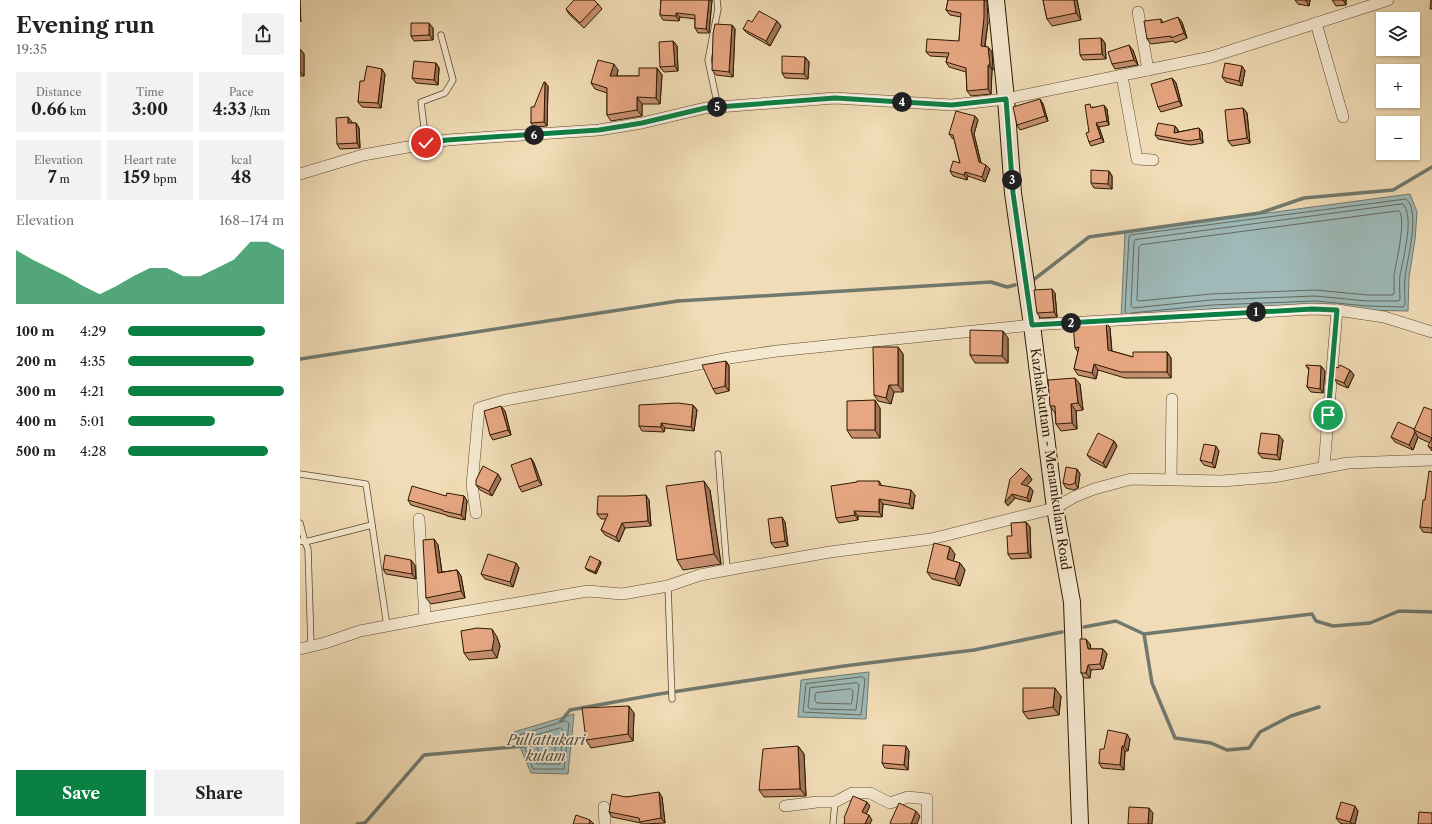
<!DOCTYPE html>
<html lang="en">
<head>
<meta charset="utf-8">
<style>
  body { margin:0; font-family:"Libre Caslon Text",serif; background:#f2f2f2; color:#222; height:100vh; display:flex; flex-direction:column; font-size:15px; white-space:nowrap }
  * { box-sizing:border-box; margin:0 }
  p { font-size:13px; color:#767676 }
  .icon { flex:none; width:22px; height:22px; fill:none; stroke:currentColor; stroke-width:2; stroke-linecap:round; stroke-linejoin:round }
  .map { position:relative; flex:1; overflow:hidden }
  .side { display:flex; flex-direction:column; background:#fff; width:300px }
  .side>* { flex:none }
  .tools { position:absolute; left:1076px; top:12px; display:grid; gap:8px }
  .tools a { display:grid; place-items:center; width:44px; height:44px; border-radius:0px; background:#fff; box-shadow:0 1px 3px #0004; font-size:20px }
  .pin { position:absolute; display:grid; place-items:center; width:34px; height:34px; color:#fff; margin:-17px; border:2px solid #fff; border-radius:50%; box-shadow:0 1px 4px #0007 }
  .km { position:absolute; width:20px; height:20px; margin:-10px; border-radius:50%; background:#222; color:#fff; font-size:11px; line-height:20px; text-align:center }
  .round { display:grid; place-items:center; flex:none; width:42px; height:42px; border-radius:0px; background:#f2f2f2 }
  .overview { display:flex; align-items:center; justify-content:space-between; height:68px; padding:0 16px }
  h1 { font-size:22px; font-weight:700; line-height:30px }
  .figures { display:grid; grid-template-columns:repeat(3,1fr); gap:6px; height:68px; padding:4px 16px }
  .figures div { display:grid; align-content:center; border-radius:0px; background:#f2f2f2; text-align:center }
  .figures b { font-size:17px; font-weight:700 }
  .figures small { font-size:11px; font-weight:400 }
  .figures p { font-size:11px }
  .chart { height:112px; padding:8px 16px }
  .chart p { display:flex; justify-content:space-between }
  .chart svg { width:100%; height:72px; margin-top:4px; fill:#0b8043; opacity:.7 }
  .cta { display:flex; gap:8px; margin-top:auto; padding:8px 16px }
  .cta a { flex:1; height:46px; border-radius:0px; background:#0b8043; color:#fff; font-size:16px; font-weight:700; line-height:46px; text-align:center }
  .cta a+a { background:#f2f2f2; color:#222 }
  ul { padding:0 16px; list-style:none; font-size:13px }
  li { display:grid; grid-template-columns:64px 48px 1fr; align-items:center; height:30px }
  li i { height:10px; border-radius:5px; background:#0b8043 }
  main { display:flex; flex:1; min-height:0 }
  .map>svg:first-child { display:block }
  .water { fill:#9eb9b8; stroke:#70796e }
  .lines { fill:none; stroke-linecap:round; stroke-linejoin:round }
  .shore { stroke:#65685c; stroke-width:1 }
  .stream { stroke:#70796e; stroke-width:3.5 }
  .lane-casing { stroke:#5d492e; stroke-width:7 }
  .street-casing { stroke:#5d492e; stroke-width:12 }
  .secondary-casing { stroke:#2c1800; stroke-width:18 }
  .lane { stroke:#f5e8d0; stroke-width:5.5 }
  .street { stroke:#f5e8d0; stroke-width:11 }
  .secondary { stroke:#f5e8d0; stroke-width:16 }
  .wall { fill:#c79071; stroke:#2c1800 }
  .shaded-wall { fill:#a2755c; stroke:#2c1800 }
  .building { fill:#e7a783; stroke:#2c1800 }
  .route-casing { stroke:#fff; stroke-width:8 }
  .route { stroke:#0b8043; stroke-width:5 }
  .labels { text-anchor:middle; stroke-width:3.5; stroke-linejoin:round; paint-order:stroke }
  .street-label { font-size:13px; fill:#2c1800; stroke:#f5e8d0 }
  .water-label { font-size:14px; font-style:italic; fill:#545040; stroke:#f5e8d0 }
</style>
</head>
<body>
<main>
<section class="side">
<div class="overview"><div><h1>Evening run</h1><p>19:35</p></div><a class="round"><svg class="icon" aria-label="share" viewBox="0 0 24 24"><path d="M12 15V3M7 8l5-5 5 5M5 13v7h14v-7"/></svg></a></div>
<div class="figures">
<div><p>Distance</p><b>0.66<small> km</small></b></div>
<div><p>Time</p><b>3:00</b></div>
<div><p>Pace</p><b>4:33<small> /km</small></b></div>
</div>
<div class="figures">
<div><p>Elevation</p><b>7<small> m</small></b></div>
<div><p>Heart rate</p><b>159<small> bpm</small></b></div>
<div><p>kcal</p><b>48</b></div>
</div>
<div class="chart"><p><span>Elevation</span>168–174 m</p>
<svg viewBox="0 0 160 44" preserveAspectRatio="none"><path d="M0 44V11L10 17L20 22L30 27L40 33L50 38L60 33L70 27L80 22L90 22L100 27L110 27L120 22L130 17L140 6L150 6L160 11V44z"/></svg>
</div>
<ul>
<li><b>100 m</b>4:29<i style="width:88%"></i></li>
<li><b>200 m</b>4:35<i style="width:81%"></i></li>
<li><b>300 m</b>4:21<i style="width:100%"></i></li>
<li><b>400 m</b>5:01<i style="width:56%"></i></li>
<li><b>500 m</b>4:28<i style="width:90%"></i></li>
</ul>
<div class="cta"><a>Save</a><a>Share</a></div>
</section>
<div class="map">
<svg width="1132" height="824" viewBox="0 0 1132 824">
  <rect width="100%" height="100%" fill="#f0dcb6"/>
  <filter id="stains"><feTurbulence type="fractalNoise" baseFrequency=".005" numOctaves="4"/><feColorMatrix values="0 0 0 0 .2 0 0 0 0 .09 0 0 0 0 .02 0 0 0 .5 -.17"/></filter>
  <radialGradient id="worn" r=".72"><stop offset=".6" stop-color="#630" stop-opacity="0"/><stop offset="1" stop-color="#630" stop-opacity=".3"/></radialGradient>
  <!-- water -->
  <g class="water">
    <path d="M1110 194 1117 212 1115 240 1109 277 1108 311 954 308 912 309 821 318 825 232Z"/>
    <path d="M569 672 566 719 498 717 501 680Z"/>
    <path d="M274 714 268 774 231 773 214 732Z"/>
  </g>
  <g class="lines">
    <!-- shore -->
    <g class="shore">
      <path d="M1103 204C1115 216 1103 259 1100 275 1099 283 1100 292 1100 300L1098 301H1067L1015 296 911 300 833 308 831 306 834 242 835 240Z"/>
      <path d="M1099 211C1107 218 1096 263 1094 275 1094 281 1094 288 1094 294L1092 295H1068L1015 290 911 294 839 301 837 300 839 247 841 245Z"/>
      <path d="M827 313 825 311 829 237 830 235 1106 199C1121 210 1107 260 1105 277 1104 286 1105 295 1105 305L1103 307 1067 306 1016 301 912 305 831 313"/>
      <path d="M562 677 565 679 561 715 503 712 506 684Z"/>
      <path d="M557 683 559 685 556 710 510 709 508 707 510 688Z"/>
      <path d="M551 689 553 691 552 702 551 704 517 703 515 701V695L516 693Z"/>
      <path d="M266 721 269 723 264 769H233L220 735Z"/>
      <path d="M261 728 263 730 260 764H237L227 738Z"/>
      <path d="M254 736 256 738 254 758H241L235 742Z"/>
    </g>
    <!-- stream -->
    <g class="stream">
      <path d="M732 281 789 237 960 213 1004 198 1093 190 1132 167"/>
      <path d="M0 359 378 301 691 282 707 287 715 285"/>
      <path d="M784 627 816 621 844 634"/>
      <path d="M1019 707 991 716 960 732 949 748 927 750 911 743 875 738 852 683 844 634 1012 614 1016 621 1033 626 1070 623 1099 611 1132 612"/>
      <path d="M261 721 270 710 359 694 544 666 674 650 762 632"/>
      <path d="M57 824 65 823 124 755 224 746"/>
    </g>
    <!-- lane casing -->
    <g class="lane-casing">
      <g id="lane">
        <path d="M417 0 418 9 408 60 418 107"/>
        <path d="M126 143 121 102 145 93 153 80 141 35"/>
        <path d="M418 454 427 570"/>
        <path d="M0 474 66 484 87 626"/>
        <path d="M0 523 5 542 72 525"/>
        <path d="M0 541 5 542 8 549 11 646"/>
        <path d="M368 586 372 699"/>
        <path d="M533 824 535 802"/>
      </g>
    </g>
    <!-- street casing -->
    <g class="street-casing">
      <g id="street">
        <path d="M838 12 848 70"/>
        <path d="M1016 23 1043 117"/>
        <path d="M822 76 837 159 853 160"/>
        <path d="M0 174 63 155 147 140 299 130 342 123 405 108 535 98 652 105 706 99 911 57 1088 0"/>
        <path d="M1024 467 1037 310"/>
        <path d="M871 479 872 399"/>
        <path d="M176 513 172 485 179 408 206 400 364 371 429 358 477 351 732 325 1012 309 1037 310 1084 317 1132 332"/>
        <path d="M119 519 125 618"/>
        <path d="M0 649 25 643 60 631 134 617 288 591 322 594 368 586 400 575 427 570 530 552 631 539 755 508 774 497 794 489 831 479 922 481 973 477 1048 463 1132 460"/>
        <path d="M485 806 517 802H535L552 793H570L590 803 608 797 627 799V824"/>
        <path d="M304 807 305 824"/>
      </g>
    </g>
    <!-- secondary casing -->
    <g class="secondary-casing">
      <path id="secondary" d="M696 0 706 99 713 193 732 325 755 508 772 602 780 824"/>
    </g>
    <!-- lane -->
    <use href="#lane" class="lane"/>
    <!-- street -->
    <use href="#street" class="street"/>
    <!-- secondary -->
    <use href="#secondary" class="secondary"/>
  </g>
  <!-- wall -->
  <g class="wall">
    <path d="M361 0H412L409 33H398L395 28V19L380 17 379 21 363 20 360 15Z"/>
    <path d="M648 0 688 22 685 47H688L692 52 693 70H692L691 94 671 96 667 91 666 72 649 67 646 62 647 57 630 56 626 52 659 41 661 17 650 15 646 10Z"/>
    <path d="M743 0H777L781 20 752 26 747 19Z"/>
    <path d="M995 0H1010L1009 6 998 4Z"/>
    <path d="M1032 0H1046V5L1036 6Z"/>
    <path d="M298 4 302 9 284 28 269 14 266 9Z"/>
    <path d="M861 19 863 23 882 22 887 38 875 43 874 41 851 44 847 39Z"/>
    <path d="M477 21 481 26 470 46 447 33 443 29 452 22Z"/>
    <path d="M432 25 435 29 433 77 416 75 412 70Z"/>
    <path d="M133 28V40L114 41 111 36Z"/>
    <path d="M801 38 805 43 806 59 783 60 780 55Z"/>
    <path d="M373 41 377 46 378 71 364 72 360 67Z"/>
    <path d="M0 49 4 54V76H0Z"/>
    <path d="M833 50 838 65 815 69 812 64Z"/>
    <path d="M505 57 509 62 508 79 485 78 482 73Z"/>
    <path d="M136 63 139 68 138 85 116 83 112 78Z"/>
    <path d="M942 66 945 71 942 86 926 82 922 77Z"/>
    <path d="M357 68 362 75 360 104H342V116L311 121 307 115V93L295 89 291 83 318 70 317 76H339Z"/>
    <path d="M85 74 81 108 62 107 58 102 64 81Z"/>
    <path d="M872 78 876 83 882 106 861 112 858 107Z"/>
    <path d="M248 86 247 126 234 127 231 123 234 107Z"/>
    <path d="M740 99 743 104 748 121 720 130 717 125Z"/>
    <path d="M792 107 807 109 809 125 799 127 804 142 791 146 789 142V132Z"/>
    <path d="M943 108 947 113 950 143 932 146 928 141Z"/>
    <path d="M675 116 678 120 674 134 681 163 690 169 685 182 668 176 667 180 653 176 650 171 660 163 654 139 652 138 649 134Z"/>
    <path d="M52 122V123H56L59 128 60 148 40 149 37 144Z"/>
    <path d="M875 126 878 130V132L899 128 902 132 903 143 891 145 858 139 855 135Z"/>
    <path d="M809 171 812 176V189L794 188 791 183Z"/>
    <path d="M755 293 757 317 741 318 737 313Z"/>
    <path d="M810 328 812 351 833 357 867 352 871 358V378H825L798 370 796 379 778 375 774 369 778 352 775 348Z"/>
    <path d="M708 338V363H675L670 355Z"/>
    <path d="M598 347 603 354V392H594L591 404 578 401 574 395Z"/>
    <path d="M426 361 429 366V391L416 394 413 389Z"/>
    <path d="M1006 366H1021L1025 371 1023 393 1011 392 1007 387 1009 370Z"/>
    <path d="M1050 370 1054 375 1048 388 1038 384 1034 379Z"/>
    <path d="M780 384 783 410 776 411 777 429 761 431 756 424 755 413 750 406Z"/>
    <path d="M393 405 397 410 394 431 365 428 364 432 342 431 339 426Z"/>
    <path d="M580 408V438H552L547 430Z"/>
    <path d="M1132 410V451L1128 446 1130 443 1119 438 1118 437 1113 450 1095 442 1091 437 1114 429Z"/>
    <path d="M205 411 211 435 193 440 190 435Z"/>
    <path d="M983 440 980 460 962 458 958 453Z"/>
    <path d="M814 441 817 446 806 468 791 460 787 455Z"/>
    <path d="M919 451 915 468 904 465 900 460Z"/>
    <path d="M231 458 234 463 242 485 222 492 219 487Z"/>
    <path d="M777 469 780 474 778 488 774 490 766 488 763 483Z"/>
    <path d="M1132 472V533L1123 532 1120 527 1125 500Z"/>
    <path d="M729 475 732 480 726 486 730 487 733 491 730 502 715 498 708 506 705 502Z"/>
    <path d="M201 479 192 496 180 490 176 485Z"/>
    <path d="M579 481 582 486 615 495 613 509 583 504 582 517 558 516V520L539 523 536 518Z"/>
    <path d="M410 490 421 564 383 570 377 560Z"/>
    <path d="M146 496H164L167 501 165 520 147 516 146 515 111 505 108 500Z"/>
    <path d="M349 500 351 526 325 528 319 542 305 535 301 530 306 519H301L297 514Z"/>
    <path d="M485 522 488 546 475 548 471 543Z"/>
    <path d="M726 522 730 527 731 558 711 559 708 554 712 536Z"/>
    <path d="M134 539 138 545 142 572 157 570 161 576 165 598 131 604 126 598Z"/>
    <path d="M655 554 653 561 660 563 665 570 660 586 632 579 627 572Z"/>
    <path d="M300 561 301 563 296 574 287 570 285 568Z"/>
    <path d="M216 563 219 568 213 587 185 579 181 574Z"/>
    <path d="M115 565 116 579 86 574 83 569Z"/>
    <path d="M197 637 200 646 197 658 169 660 164 653Z"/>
    <path d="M790 644 791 649H803L807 654 803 669 791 670 790 678H784L781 673Z"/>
    <path d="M761 696 759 715 728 719 723 712Z"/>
    <path d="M334 713 333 741 291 748 286 740Z"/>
    <path d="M830 739 828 751H825L824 770 802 768 799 763 804 749Z"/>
    <path d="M498 746 504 754 506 796 464 797 459 790Z"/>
    <path d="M609 751 608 770 585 768 582 763Z"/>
    <path d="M326 797H362L365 823 342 824 341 823 312 817 309 812Z"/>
    <path d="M1058 811 1055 824H1043L1040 823 1036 818Z"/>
  </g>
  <!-- shaded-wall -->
  <g class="shaded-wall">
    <path d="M0 0 1 22 0 20Z"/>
    <path d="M409 0H412L409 33 406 29Z"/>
    <path d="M684 0H687L688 22 684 51 681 46Z"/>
    <path d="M774 0H777L781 20 776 13Z"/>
    <path d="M1006 0H1010L1009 6 1006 1Z"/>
    <path d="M1043 0H1046V5Z"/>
    <path d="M376 13 380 17 379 21 376 16Z"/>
    <path d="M878 17 882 22 887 38 884 33Z"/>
    <path d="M477 21 481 26 470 46 466 41Z"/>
    <path d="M129 23 133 28V40L129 35Z"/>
    <path d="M432 25 435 29 433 77 429 72Z"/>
    <path d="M801 38 805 43 806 59 802 54Z"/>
    <path d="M373 41 377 46 378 71 375 66Z"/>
    <path d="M829 45 833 50 838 65 834 60Z"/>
    <path d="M688 47 692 52 693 70 690 65Z"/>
    <path d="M0 49 4 54V76L0 71Z"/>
    <path d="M505 57 509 62 508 79 504 74Z"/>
    <path d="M136 63 139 68 138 85 134 80Z"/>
    <path d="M314 64 318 70 315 83 310 76Z"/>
    <path d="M688 65 692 70 691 94 688 89Z"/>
    <path d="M942 66 945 71 942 86 939 81Z"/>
    <path d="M357 68 362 75 360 104 356 98Z"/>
    <path d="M82 69 85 74 81 108 78 103Z"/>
    <path d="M872 78 876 83 882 106 879 101Z"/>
    <path d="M245 82 248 86 247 126 244 122Z"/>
    <path d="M337 97 342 104V116L337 110Z"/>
    <path d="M740 99 743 104 748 121 745 116Z"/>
    <path d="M804 105 807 109 809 125 807 121Z"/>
    <path d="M943 108 947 113 950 143 947 138Z"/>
    <path d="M675 116 678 120 674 134 682 167 679 162 671 130Z"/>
    <path d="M48 117 52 122V128L48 123Z"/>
    <path d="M56 123 59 128 60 148 57 143Z"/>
    <path d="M796 123 799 127 804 142 801 138Z"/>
    <path d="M875 126 878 130 877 137 874 133Z"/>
    <path d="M899 128 902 132 903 143 900 139Z"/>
    <path d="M686 165 690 169 685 182 682 177Z"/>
    <path d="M809 171 812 176V189L808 184Z"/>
    <path d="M665 172 668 176 667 180 664 175Z"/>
    <path d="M752 289 755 293 757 317 754 312Z"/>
    <path d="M806 322 810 328 812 356 808 350Z"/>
    <path d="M703 331 708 338V363L702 356Z"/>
    <path d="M598 347 603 354V392L598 385Z"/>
    <path d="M867 352 871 358V378L867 372Z"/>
    <path d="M426 361 429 366V391L425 386Z"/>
    <path d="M794 364 798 370 796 379 792 373Z"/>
    <path d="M1021 366 1025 371 1023 393 1020 389Z"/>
    <path d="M1050 370 1054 375 1048 388 1044 383Z"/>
    <path d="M775 378 780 384 783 410 778 403Z"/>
    <path d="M589 385 594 392 591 404 586 398Z"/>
    <path d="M575 400 580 408V438L575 430Z"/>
    <path d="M771 404 776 411 777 429 772 423Z"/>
    <path d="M393 405 397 410 394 431 391 427Z"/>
    <path d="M201 406 205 411 211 435 208 430Z"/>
    <path d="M361 423 365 428 364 432 361 427Z"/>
    <path d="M1115 432 1118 437 1113 450 1109 445Z"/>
    <path d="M979 435 983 440 980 460 977 455Z"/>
    <path d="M814 441 817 446 806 468 803 463Z"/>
    <path d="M916 446 919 451 915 468 912 463Z"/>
    <path d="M231 458 234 463 242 485 238 480Z"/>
    <path d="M777 469 780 474 778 488 775 483Z"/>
    <path d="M198 474 201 479 192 496 189 491Z"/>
    <path d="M729 475 732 480 724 489 721 484Z"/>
    <path d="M404 481 410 490 421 564 414 554Z"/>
    <path d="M730 487 733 491 730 502 727 498Z"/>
    <path d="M611 490 615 495 613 509 609 504Z"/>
    <path d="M712 494 715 498 708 506 705 502Z"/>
    <path d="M346 495 349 500 351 526 348 521Z"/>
    <path d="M164 496 167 501 165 520 161 515Z"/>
    <path d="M579 499 583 504 582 517 579 512Z"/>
    <path d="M554 511 558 516V520L555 515Z"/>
    <path d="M482 517 485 522 488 546 485 541Z"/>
    <path d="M726 522 730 527 731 558 728 553Z"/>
    <path d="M322 523 325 528 319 542 316 537Z"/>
    <path d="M134 539 138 545 143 580 138 573Z"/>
    <path d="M650 547 655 554 652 567 647 559Z"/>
    <path d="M111 560 115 565 116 579 112 574Z"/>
    <path d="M300 561 301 563 296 574 295 572Z"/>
    <path d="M216 563 219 568 213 587 210 582Z"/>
    <path d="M660 563 665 570 660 586 655 579Z"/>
    <path d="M157 570 161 576 165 598 161 591Z"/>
    <path d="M192 629 197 637 200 646 197 658 192 650Z"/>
    <path d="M786 639 790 644 791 654 788 649Z"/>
    <path d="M803 649 807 654 803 669 800 664Z"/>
    <path d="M788 665 791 670 790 678 786 673Z"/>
    <path d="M755 688 761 696 759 715 753 707Z"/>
    <path d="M329 706 334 713 333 741 328 734Z"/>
    <path d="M827 734 830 739 828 751 824 746Z"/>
    <path d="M498 746 504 754 506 796 500 789Z"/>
    <path d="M606 746 609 751 608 770 604 765Z"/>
    <path d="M822 746 825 751 824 770 820 765Z"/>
    <path d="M359 792 362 797 365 823 361 818Z"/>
    <path d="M567 802 570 806 565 817 562 812Z"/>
    <path d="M1055 806 1058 811 1055 824H1052L1050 822Z"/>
    <path d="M849 808 853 813 852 824H848Z"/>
    <path d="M616 811 620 816 617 824H611Z"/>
    <path d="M569 815 572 820 570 824H565Z"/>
    <path d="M290 820 294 824H289Z"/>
  </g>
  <!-- building -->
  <g class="building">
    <path d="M274 0H294L298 4 280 23 266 9Z"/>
    <path d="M361 0H409L406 29 395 28V15L376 13V16L360 15Z"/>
    <path d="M648 0H684V17L681 46 688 47 690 65H688V89L667 91 666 68 646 62 649 53 626 52 627 39 659 41 661 13 646 10Z"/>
    <path d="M743 0H774L776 13 747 19Z"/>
    <path d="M1131 0H1132V9H1130Z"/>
    <path d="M459 11 477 21 466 41 443 29 448 20 452 22Z"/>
    <path d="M878 17 884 33 871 38V36L847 39 844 21 861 19V23Z"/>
    <path d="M111 23H129V35L111 36Z"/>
    <path d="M415 24 432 25 429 72 412 70 413 34Z"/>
    <path d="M801 38 802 54 780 55 779 39Z"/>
    <path d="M373 41 375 66 360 67 359 42Z"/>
    <path d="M829 45 834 60 812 64 808 52Z"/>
    <path d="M482 56 505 57 504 74 482 73Z"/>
    <path d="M298 60 314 64 310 76H339V68H357L356 98 337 97V110L307 115V88L291 83Z"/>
    <path d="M114 61 136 63 134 80 112 78Z"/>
    <path d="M925 63 942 66 939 81 922 77Z"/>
    <path d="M67 66 82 69 78 103 58 102 60 81H64Z"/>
    <path d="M872 78 879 101 858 107 851 84Z"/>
    <path d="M244 82H245L244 122 231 123V107H234Z"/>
    <path d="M740 99 745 116 717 125 713 107Z"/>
    <path d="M790 104 791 108 804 105 807 121 796 123 801 138 789 142 786 133 789 132 785 105Z"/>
    <path d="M943 108 947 138 928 141 925 110Z"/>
    <path d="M656 111 675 116 671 130 679 162 686 165 682 177 665 172 664 175 650 171 653 161 660 163 653 135 649 134Z"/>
    <path d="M48 117V123H56L57 143 37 144 36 118Z"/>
    <path d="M858 123 875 126 874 133 899 128 900 139 888 141 855 135Z"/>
    <path d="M791 170 809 171 808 184 791 183Z"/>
    <path d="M752 289 754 312 737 313 734 290Z"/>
    <path d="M806 322 808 350 833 357V352H867V372H821L794 364 792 373 774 369 779 347 775 348 773 324Z"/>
    <path d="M670 330 703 331 702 356 670 355Z"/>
    <path d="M573 347H598V385H589L586 398 574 395Z"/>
    <path d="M426 361 425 386 413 389 402 365Z"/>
    <path d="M1006 365 1021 366 1020 389 1007 387 1009 368 1006 366Z"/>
    <path d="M1040 365 1050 370 1044 383 1034 379 1035 367 1038 368Z"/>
    <path d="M775 378 778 403 771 404 772 423 756 424 755 406H750L748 380Z"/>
    <path d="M575 400V430H547V401Z"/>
    <path d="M378 403 393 405 391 427 361 423V427L339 426V405Z"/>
    <path d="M201 406 208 430 190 435 184 411Z"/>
    <path d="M1124 407 1132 410V448L1128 446 1132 438 1114 430Z"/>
    <path d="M1098 422 1114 429V430L1115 432 1109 445 1091 437Z"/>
    <path d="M798 433 814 441 803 463 787 455Z"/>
    <path d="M961 433 979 435 977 455 958 453Z"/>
    <path d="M904 444 916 446 912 463 900 460Z"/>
    <path d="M231 458 238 480 219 487 211 465Z"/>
    <path d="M183 466 198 474 189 491 176 485V480Z"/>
    <path d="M766 467 777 469 775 483 770 485 763 483Z"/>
    <path d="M721 468 729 475 721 484 730 487 727 498 712 494 705 502 710 479Z"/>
    <path d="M1129 471 1132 472V528L1120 527 1123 500H1125Z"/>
    <path d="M404 481 414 554 377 560 366 486Z"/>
    <path d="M557 481H579V485L611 490 609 504 579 499V512L554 511 555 515 536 518 531 486 557 482Z"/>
    <path d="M112 486 146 496 147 493 164 496 161 515 143 511V510L108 500Z"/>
    <path d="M346 495 348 521 322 523 316 537 301 530 308 514H297L298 496H327Z"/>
    <path d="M482 517 485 541 471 543 468 519Z"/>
    <path d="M726 522 728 553 708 554 707 536H712L711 523Z"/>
    <path d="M134 539 138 573 157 570 161 591 126 598 123 540Z"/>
    <path d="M634 543 650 547 647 559 660 563 655 579 627 572Z"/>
    <path d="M188 554 216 563 210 582 181 574Z"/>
    <path d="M85 555 111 560 112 574 83 569Z"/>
    <path d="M290 556 300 561 295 572 285 568Z"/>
    <path d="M177 628 192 629 194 639 192 650 164 653 161 631Z"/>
    <path d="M780 639H786L788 649H803L800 664 788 665 786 673H781Z"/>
    <path d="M723 688H755L753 707 723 712Z"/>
    <path d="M329 706 328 734 286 740 282 708Z"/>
    <path d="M808 730 827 734 824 746H822L820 765 799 763 800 749H804Z"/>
    <path d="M583 745 606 746 604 765 582 763Z"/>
    <path d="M498 746 500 789 459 790 463 749Z"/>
    <path d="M359 792 361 818 340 822 339 818 309 812 312 794 326 797Z"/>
    <path d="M553 796 567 802 562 812 569 815 565 824H544L545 819 544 818Z"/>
    <path d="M1041 802 1055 806 1050 822 1036 818Z"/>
    <path d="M599 803 616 811 611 824H592L590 823Z"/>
    <path d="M829 807 849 808 848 824H828Z"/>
    <path d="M1119 812 1132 813V824H1118Z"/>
    <path d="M276 815 290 820 289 824H273Z"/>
  </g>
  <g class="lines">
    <!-- route casing -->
    <g class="route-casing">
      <path id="route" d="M126 143 147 140 299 130 342 123 405 108 535 98 652 105 706 99 713 193 732 325 1012 309 1037 310 1028 415"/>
    </g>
    <!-- route -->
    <use href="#route" class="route"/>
  </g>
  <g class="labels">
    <!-- street labels -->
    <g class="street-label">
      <text transform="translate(751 459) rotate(82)" y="5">Kazhakkuttam - Menamkulam Road</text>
    </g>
    <!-- water labels -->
    <g class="water-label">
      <text x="246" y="745">Pullattukari<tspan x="246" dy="16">kulam</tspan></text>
    </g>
  </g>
  <rect width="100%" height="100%" filter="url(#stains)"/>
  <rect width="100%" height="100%" fill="url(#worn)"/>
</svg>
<div class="tools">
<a><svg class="icon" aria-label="layers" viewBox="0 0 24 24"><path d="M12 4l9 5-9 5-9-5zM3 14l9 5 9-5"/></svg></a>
<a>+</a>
<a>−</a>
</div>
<div class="pin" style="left:1028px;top:415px;background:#1e9e55"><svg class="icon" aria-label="arrive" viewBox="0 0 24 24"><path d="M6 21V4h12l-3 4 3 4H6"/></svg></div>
<div class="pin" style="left:126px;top:143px;background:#d93025"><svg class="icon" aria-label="check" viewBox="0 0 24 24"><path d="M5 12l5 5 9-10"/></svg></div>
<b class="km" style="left:956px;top:312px">1</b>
<b class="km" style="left:771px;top:323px">2</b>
<b class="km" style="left:712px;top:180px">3</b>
<b class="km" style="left:602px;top:102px">4</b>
<b class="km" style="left:417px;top:107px">5</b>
<b class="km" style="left:234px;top:135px">6</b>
</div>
</main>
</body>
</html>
